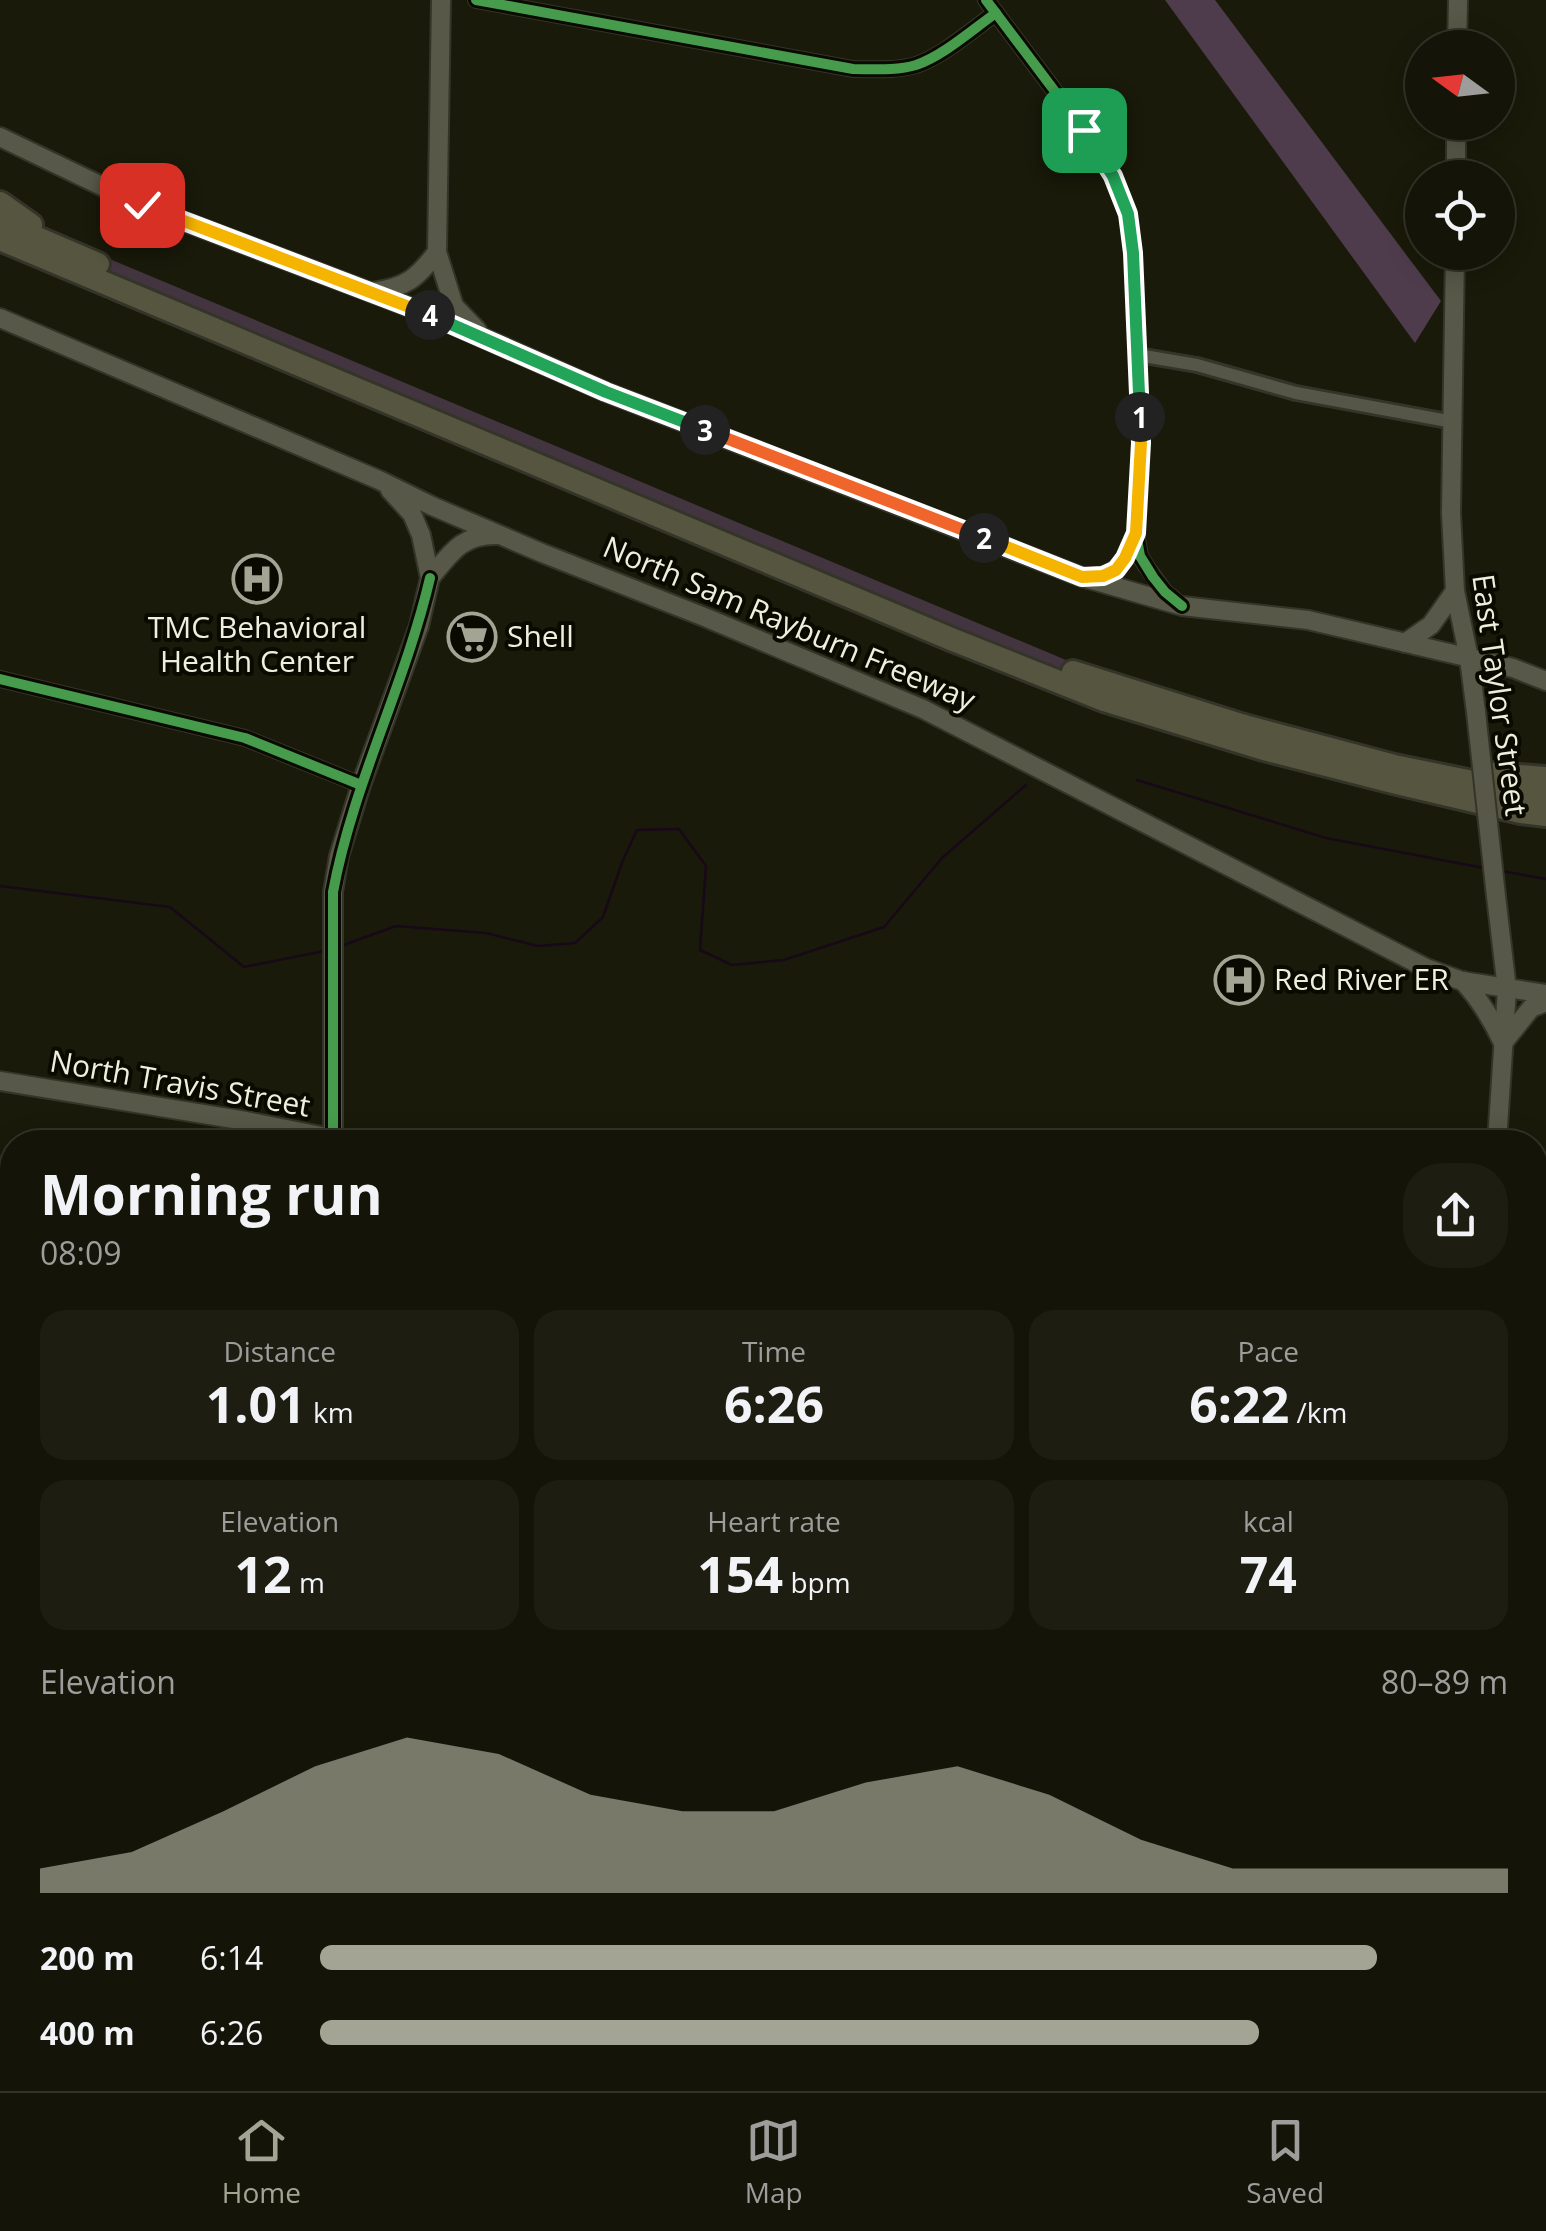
<!DOCTYPE html>
<html lang="en">
<head>
<meta charset="utf-8">
<style>
  body { margin:0; font-family:"Open Sans",sans-serif; background:#1d1d12; color:#f1f3f6; height:100vh; display:flex; flex-direction:column; font-size:38px; white-space:nowrap }
  * { box-sizing:border-box; margin:0 }
  p { font-size:32px; color:#9d9e9c }
  .icon { flex:none; width:55px; height:55px; fill:none; stroke:currentColor; stroke-width:2; stroke-linecap:round; stroke-linejoin:round }
  .map { position:relative; flex:1; overflow:hidden }
  .panel { position:absolute; left:0px; top:1130px; width:1548px; height:962px; display:flex; flex-direction:column; background:#141408; border-radius:40px 40px 0 0; box-shadow:0 5px 25px #0003,0 0 0 2px #333329 }
  .panel>* { flex:none }
  .needle { width:65px; rotate:285deg }
  .tools { position:absolute; left:1405px; top:30px; display:grid; gap:20px }
  .tools a { display:grid; place-items:center; width:110px; height:110px; border-radius:50%; background:#141408; box-shadow:0 5px 25px #0003,0 0 0 2px #333329; font-size:50px }
  .pin { position:absolute; display:grid; place-items:center; width:85px; height:85px; color:#fff; margin:-42px; border-radius:20px; box-shadow:0 5px 15px #0006 }
  .km { position:absolute; width:50px; height:50px; margin:-25px; border-radius:50%; background:#222; color:#fff; font-size:28px; line-height:50px; text-align:center }
  .round { display:grid; place-items:center; flex:none; width:105px; height:105px; border-radius:40px; background:#1d1d12 }
  .summary { display:flex; align-items:center; justify-content:space-between; height:170px; padding:0 40px }
  h1 { font-size:55px; font-weight:700; line-height:75px }
  .stats { display:grid; grid-template-columns:repeat(3,1fr); gap:15px; height:170px; padding:10px 40px }
  .stats div { display:grid; align-content:center; border-radius:25px; background:#1d1d12; text-align:center }
  .stats b { font-size:50px; font-weight:700 }
  .stats small { font-size:28px; font-weight:400 }
  .stats p { font-size:28px }
  .chart { height:280px; padding:20px 40px }
  .chart p { display:flex; justify-content:space-between }
  .chart svg { width:100%; height:180px; margin-top:10px; fill:#a4a494; opacity:.7 }
  ul { padding:0 40px; list-style:none; font-size:32px }
  li { display:grid; grid-template-columns:160px 120px 1fr; align-items:center; height:75px }
  li i { height:25px; border-radius:12px; background:#a4a494 }
  .tabs { display:flex; justify-content:space-around; align-items:center; height:140px; border-top:2px solid #333329; background:#141408; font-size:28px; color:#9d9e9c }
  .tabs a { display:grid; justify-items:center; gap:5px }
  .tabs .current { color:#a4a494 }
  .map>svg:first-child { display:block }
  .green { fill:#433540 }
  .forest { fill:#4e3c4c }
  .lines { fill:none; stroke-linecap:round; stroke-linejoin:round }
  .stream { stroke:#180918; stroke-width:2.5 }
  .street-casing { stroke:#343429; stroke-width:18 }
  .secondary-casing { stroke:#343429; stroke-width:22 }
  .highway-casing { stroke:#343429; stroke-width:28 }
  .street { stroke:#555548; stroke-width:12 }
  .secondary { stroke:#585848; stroke-width:18 }
  .highway { stroke:#565640; stroke-width:22 }
  .secondary-bridge-casing { stroke:#343429; stroke-width:22; stroke-linecap:butt }
  .secondary-bridge { stroke:#585848; stroke-width:18 }
  .cycleway-casing { stroke:#0a0a01; stroke-width:16 }
  .cycleway { stroke:#469c4c; stroke-width:10 }
  .split-1-casing { stroke:#fff; stroke-width:20 }
  .split-2-casing { stroke:#fff; stroke-width:20 }
  .split-3-casing { stroke:#fff; stroke-width:20 }
  .split-4-casing { stroke:#fff; stroke-width:20 }
  .split-5-casing { stroke:#fff; stroke-width:20 }
  .split-1 { stroke:#22a559; stroke-width:12 }
  .split-2 { stroke:#f5b400; stroke-width:12 }
  .split-3 { stroke:#f0652b; stroke-width:12 }
  .split-4 { stroke:#22a559; stroke-width:12 }
  .split-5 { stroke:#f5b400; stroke-width:12 }
  .labels { text-anchor:middle; stroke-width:8; stroke-linejoin:round; paint-order:stroke }
  .street-label { font-size:30px; fill:#efefde; stroke:#0a0a01 }
  .poi-label { font-size:30px; fill:#efefde; stroke:#0a0a01; text-anchor:start }
</style>
</head>
<body>
<div class="map">
<svg width="1546" height="2091" viewBox="0 0 1546 2091">
  <rect width="100%" height="100%" fill="#1a1a0a"/>
  <!-- green -->
  <g class="green">
    <path d="M0 213 1092 671 1250 754 0 247Z"/>
    <path d="M1256 2082 1331 2083V2091H1255Z"/>
  </g>
  <!-- forest -->
  <path class="forest" d="M1165 0H1215L1441 301 1415 343Z"/>
  <g class="lines">
    <!-- stream -->
    <g class="stream">
      <path d="M1137 780 1326 838 1484 868"/>
      <path d="M1502 871 1546 879"/>
      <path d="M0 886 170 907 244 967 324 951"/>
      <path d="M341 946 396 926 486 933 538 946 575 943 603 917 623 860 637 830 679 829 706 866 700 950 732 965 784 960 884 927 942 858 1026 785"/>
    </g>
    <!-- street casing -->
    <g class="street-casing">
      <g id="street">
        <path d="M476 0 853 69C873 69 896 71 916 65 943 56 973 29 996 13"/>
        <path d="M986 0 1084 130 1113 176 1127 213 1133 253 1141 443 1136 533 1140 556 1146 566 1165 592 1175 600"/>
        <path d="M1138 355 1197 365 1296 393 1453 422"/>
        <path d="M1092 576C1118 575 1126 557 1135 536"/>
        <path d="M0 679 245 738 361 785"/>
        <path d="M239 1142 246 1121"/>
        <path d="M1535 1360H1546"/>
        <path d="M0 1551 12 1554"/>
        <path d="M1535 1590H1546"/>
        <path d="M1535 1787H1546"/>
        <path d="M0 1847 12 1852"/>
        <path d="M1535 1980H1546"/>
        <path d="M861 2080 871 2091"/>
        <path d="M17 2091 20 2080"/>
        <path d="M140 2091 143 2080"/>
        <path d="M266 2091 268 2083 299 2091"/>
        <path d="M1167 2091V2080"/>
      </g>
    </g>
    <!-- secondary casing -->
    <g class="secondary-casing">
      <g id="secondary">
        <path d="M441 0 437 252 454 306 477 330"/>
        <path d="M1457 48 1458 0"/>
        <path d="M0 137 141 205 436 317 606 392 1082 577 1182 606 1308 620 1513 668 1546 681"/>
        <path d="M1456 178V122"/>
        <path d="M1455 252 1451 513 1455 591 1469 658 1476 712"/>
        <path d="M373 292C407 287 417 278 437 252"/>
        <path d="M0 318 379 480 432 506 542 553 707 618 923 709 1426 968 1462 981 1546 994"/>
        <path d="M430 578C451 553 462 534 497 535"/>
        <path d="M1405 643 1431 625 1455 591"/>
        <path d="M1496 896 1507 989 1497 1142"/>
        <path d="M1463 981C1481 1001 1492 1019 1503 1043L1531 1008 1546 1002"/>
        <path d="M0 1081 246 1121 351 1142"/>
        <path d="M333 1142V892L339 856 361 785 419 626 430 578 421 535 412 514 390 490"/>
        <path d="M1535 1199H1546"/>
        <path d="M418 2080V2091"/>
        <path d="M1497 2080V2091"/>
      </g>
    </g>
    <!-- highway casing -->
    <g class="highway-casing">
      <g id="highway">
        <path d="M0 203 31 225"/>
        <path d="M0 222 98 264"/>
        <path d="M0 239 951 639 1104 700 1264 749 1397 783 1521 812 1546 815"/>
        <path d="M1073 672 1244 726 1394 766 1546 797"/>
        <path d="M1493 774 1546 778"/>
      </g>
    </g>
    <!-- street -->
    <use href="#street" class="street"/>
    <!-- secondary -->
    <use href="#secondary" class="secondary"/>
    <!-- highway -->
    <use href="#highway" class="highway"/>
    <!-- secondary-bridge casing -->
    <g class="secondary-bridge-casing">
      <path id="secondary-bridge" d="M1476 712 1496 896"/>
    </g>
    <!-- secondary-bridge -->
    <use href="#secondary-bridge" class="secondary-bridge"/>
    <!-- cycleway casing -->
    <g class="cycleway-casing">
      <g id="cycleway">
        <path d="M476 0 853 69C873 69 896 71 916 65 943 56 973 29 996 13"/>
        <path d="M986 0 1084 130 1113 176 1127 213 1133 253 1141 443 1136 533 1140 556 1153 577 1165 592 1182 606"/>
        <path d="M0 679 245 738 361 785"/>
        <path d="M333 1142V892C353 784 405 685 430 578"/>
      </g>
    </g>
    <!-- cycleway -->
    <use href="#cycleway" class="cycleway"/>
  </g>
  <g class="lines">
    <!-- split-1 casing -->
    <g class="split-1-casing">
      <path id="split-1" d="M1084 130 1113 176 1128 214 1133 253 1140 417"/>
    </g>
    <!-- split-2 casing -->
    <g class="split-2-casing">
      <path id="split-2" d="M984 538 1082 577 1103 576 1116 570 1125 558 1136 533 1141 443 1140 417"/>
    </g>
    <!-- split-3 casing -->
    <g class="split-3-casing">
      <path id="split-3" d="M705 430 984 538"/>
    </g>
    <!-- split-4 casing -->
    <g class="split-4-casing">
      <path id="split-4" d="M430 315 606 392 705 430"/>
    </g>
    <!-- split-5 casing -->
    <g class="split-5-casing">
      <path id="split-5" d="M142 205 430 315"/>
    </g>
    <!-- split-1 -->
    <use href="#split-1" class="split-1"/>
    <!-- split-2 -->
    <use href="#split-2" class="split-2"/>
    <!-- split-3 -->
    <use href="#split-3" class="split-3"/>
    <!-- split-4 -->
    <use href="#split-4" class="split-4"/>
    <!-- split-5 -->
    <use href="#split-5" class="split-5"/>
  </g>
  <!-- icons -->
  <defs>
    <g id="hospital-ring" transform="scale(2.5)"><circle r="9.5" fill="#0a0a01" stroke="#a4a494" stroke-width="1.5"/><path d="M-5-5h3v3.5h4V-5h3V5h-3V1.5h-4V5h-3Z" fill="#a4a494"/></g>
    <g id="supermarket-ring" transform="scale(2.5)"><circle r="9.5" fill="#0a0a01" stroke="#a4a494" stroke-width="1.5"/><path d="M-6-5.5h2.5l.6 2H6L4.5 2H-2.5L-4.4-4H-6ZM-1.5 3.2a1.3 1.3 0 1 0 .1 0ZM3 3.2a1.3 1.3 0 1 0 .1 0Z" fill="#a4a494"/></g>
  </defs>
  <g fill-rule="evenodd">
    <use href="#hospital-ring" x="257" y="579"/>
    <use href="#supermarket-ring" x="472" y="637"/>
    <use href="#hospital-ring" x="1239" y="980"/>
  </g>
  <g class="labels">
    <!-- street labels -->
    <g class="street-label">
      <text transform="translate(789 624) rotate(23)" y="10">North Sam Rayburn Freeway</text>
      <text transform="translate(1499 695) rotate(82)" y="10">East Taylor Street</text>
      <text transform="translate(180 1084) rotate(10)" y="10">North Travis Street</text>
    </g>
    <!-- poi labels -->
    <g class="poi-label">
      <text x="257" y="638" text-anchor="middle">TMC Behavioral<tspan x="257" dy="34">Health Center</tspan></text>
      <text x="507" y="647">Shell</text>
      <text x="1274" y="990">Red River ER</text>
    </g>
  </g>
</svg>
<div class="tools">
<a><svg class="needle" viewBox="-14 -14 28 28"><path d="M0-13l5 13h-10z" fill="#e53935"/><path d="M0 13l5-13h-10z" fill="#9d9e9c"/></svg></a>
<a><svg class="icon" aria-label="locate" viewBox="0 0 24 24"><circle cx="12" cy="12" r="6"/><path d="M12 2v4M12 18v4M2 12h4M18 12h4"/></svg></a>
</div>
<div class="pin" style="left:1084px;top:130px;background:#1e9e55"><svg class="icon" aria-label="arrive" viewBox="0 0 24 24"><path d="M6 21V4h12l-3 4 3 4H6"/></svg></div>
<div class="pin" style="left:142px;top:205px;background:#d93025"><svg class="icon" aria-label="check" viewBox="0 0 24 24"><path d="M5 12l5 5 9-10"/></svg></div>
<b class="km" style="left:1140px;top:417px">1</b>
<b class="km" style="left:984px;top:538px">2</b>
<b class="km" style="left:705px;top:430px">3</b>
<b class="km" style="left:430px;top:315px">4</b>
<section class="panel">
<div class="summary"><div><h1>Morning run</h1><p>08:09</p></div><a class="round"><svg class="icon" aria-label="share" viewBox="0 0 24 24"><path d="M12 15V3M7 8l5-5 5 5M5 13v7h14v-7"/></svg></a></div>
<div class="stats">
<div><p>Distance</p><b>1.01<small> km</small></b></div>
<div><p>Time</p><b>6:26</b></div>
<div><p>Pace</p><b>6:22<small> /km</small></b></div>
</div>
<div class="stats">
<div><p>Elevation</p><b>12<small> m</small></b></div>
<div><p>Heart rate</p><b>154<small> bpm</small></b></div>
<div><p>kcal</p><b>74</b></div>
</div>
<div class="chart"><p><span>Elevation</span>80–89 m</p>
<svg viewBox="0 0 160 44" preserveAspectRatio="none"><path d="M0 44V38L10 34L20 24L30 13L40 6L50 10L60 20L70 24L80 24L90 17L100 13L110 20L120 31L130 38L140 38L150 38L160 38V44z"/></svg>
</div>
<ul>
<li><b>200 m</b>6:14<i style="width:89%"></i></li>
<li><b>400 m</b>6:26<i style="width:79%"></i></li>
</ul>
</section>
</div>
<nav class="tabs">
<a class="current"><svg class="icon" aria-label="home" viewBox="0 0 24 24"><path d="M3 11l9-7 9 7M6 9v11h12V9"/></svg>Home</a>
<a><svg class="icon" aria-label="map" viewBox="0 0 24 24"><path d="M3 6l6-2 6 2 6-2v14l-6 2-6-2-6 2zM9 4v14M15 6v14"/></svg>Map</a>
<a><svg class="icon" aria-label="saved" viewBox="0 0 24 24"><path d="M7 4h10v16l-5-4-5 4z"/></svg>Saved</a>
</nav>
</body>
</html>
